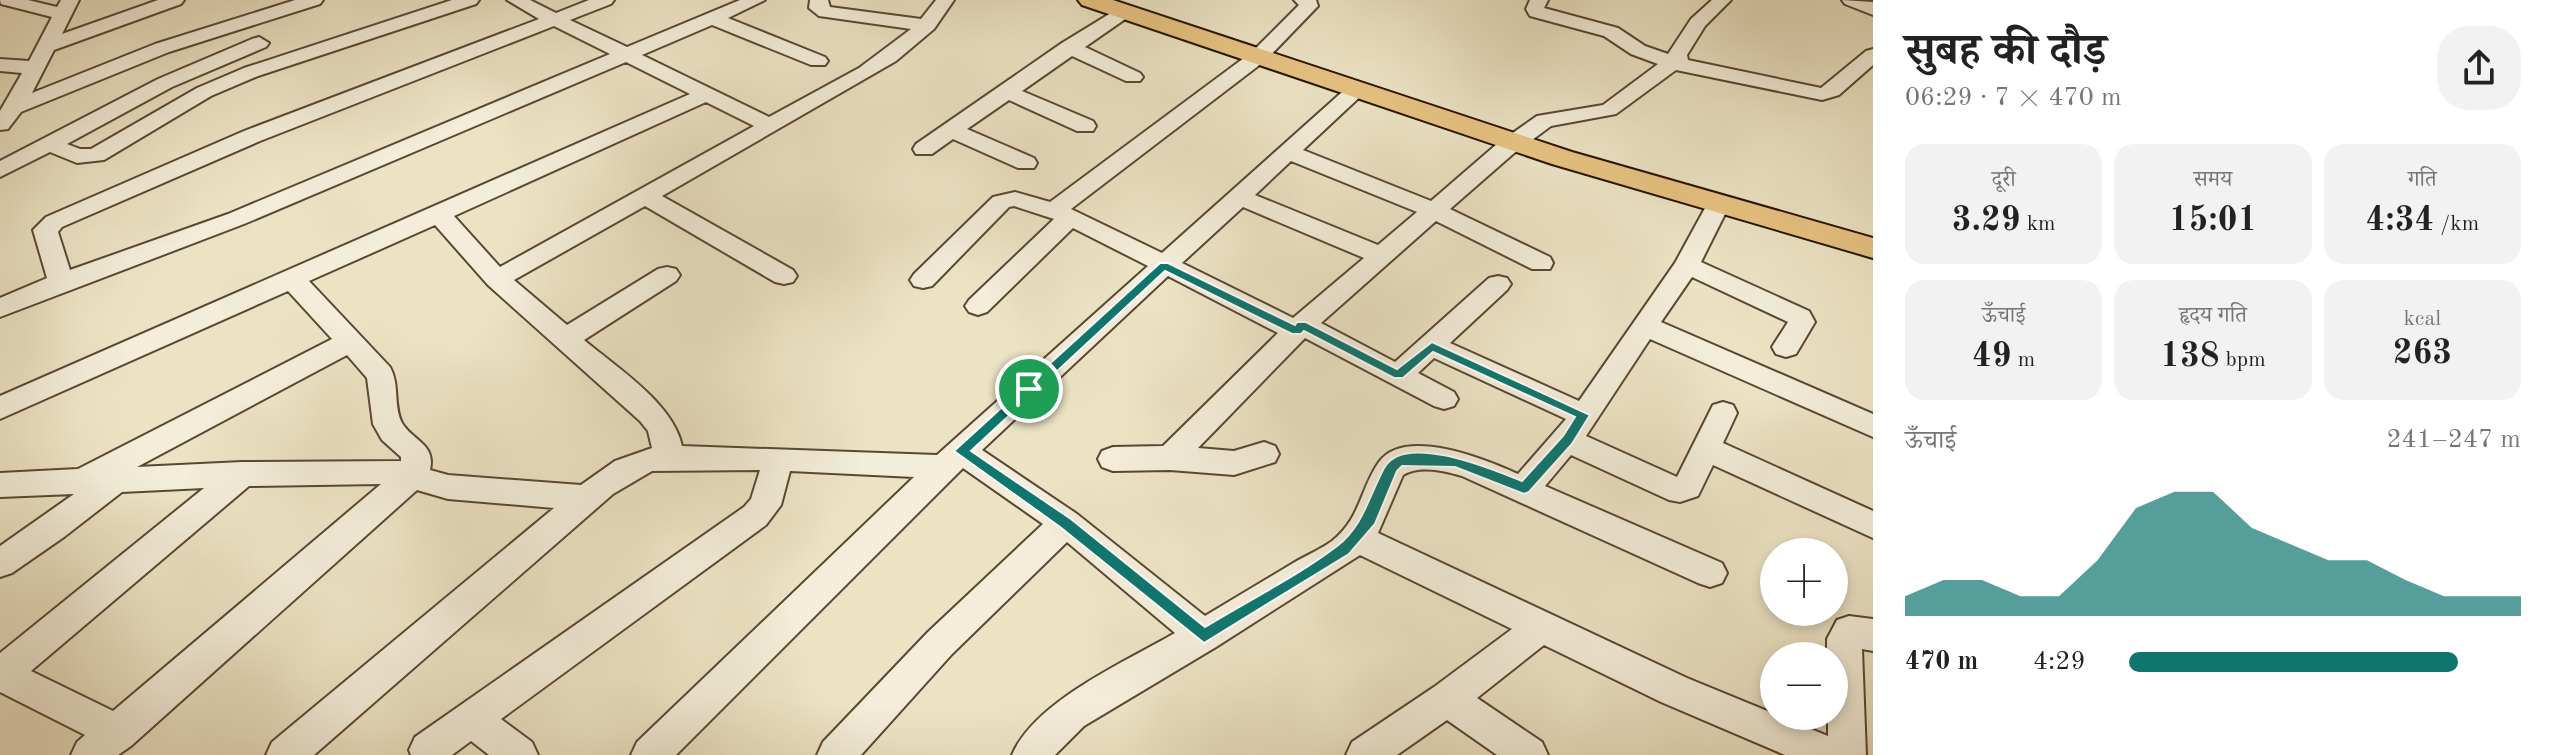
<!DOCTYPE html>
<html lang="hi">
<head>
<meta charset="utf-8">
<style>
  body { margin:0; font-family:"Old Standard TT","Noto Serif Devanagari",serif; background:#f2f2f2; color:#222; height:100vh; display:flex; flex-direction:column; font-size:30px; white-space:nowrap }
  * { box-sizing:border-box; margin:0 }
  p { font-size:26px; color:#767676 }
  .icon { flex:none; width:44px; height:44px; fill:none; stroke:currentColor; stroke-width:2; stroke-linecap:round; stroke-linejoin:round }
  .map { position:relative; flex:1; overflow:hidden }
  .sheet { display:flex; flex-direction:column; background:#fff; width:680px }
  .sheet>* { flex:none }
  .buttons { position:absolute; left:1760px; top:538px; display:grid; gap:16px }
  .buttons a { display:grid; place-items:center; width:88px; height:88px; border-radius:50%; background:#fff; box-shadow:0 4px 12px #0003; font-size:40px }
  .pin { position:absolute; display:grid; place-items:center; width:68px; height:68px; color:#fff; margin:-34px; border:4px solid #fff; border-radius:50%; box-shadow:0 2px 8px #0007 }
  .round { display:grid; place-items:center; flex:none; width:84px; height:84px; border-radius:32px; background:#f2f2f2 }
  .head { display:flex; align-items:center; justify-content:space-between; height:136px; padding:0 32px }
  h1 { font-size:44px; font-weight:700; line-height:60px }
  .figures { display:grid; grid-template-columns:repeat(3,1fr); gap:12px; height:136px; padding:8px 32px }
  .figures div { display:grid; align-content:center; border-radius:20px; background:#f2f2f2; text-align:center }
  .figures b { font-size:34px; font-weight:700 }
  .figures small { font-size:22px; font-weight:400 }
  .figures p { font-size:22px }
  .chart { height:224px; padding:16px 32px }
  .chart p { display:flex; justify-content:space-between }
  .chart svg { width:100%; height:144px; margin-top:8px; fill:#0f766e; opacity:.7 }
  ul { padding:0 32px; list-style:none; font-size:26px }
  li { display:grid; grid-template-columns:128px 96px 1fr; align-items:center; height:60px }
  li i { height:20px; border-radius:10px; background:#0f766e }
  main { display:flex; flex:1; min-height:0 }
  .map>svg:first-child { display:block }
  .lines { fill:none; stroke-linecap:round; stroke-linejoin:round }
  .minor-casing { stroke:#584833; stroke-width:4 }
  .major-casing { stroke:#261502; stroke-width:4 }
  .minor { fill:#f3edd9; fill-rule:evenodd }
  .major { fill:#e6c282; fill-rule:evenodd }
  .route { fill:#0f766e; stroke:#fff; stroke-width:2; fill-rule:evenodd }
</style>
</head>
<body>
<main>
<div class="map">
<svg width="1873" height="755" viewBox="0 0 1873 755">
  <rect width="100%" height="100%" fill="#ece3c5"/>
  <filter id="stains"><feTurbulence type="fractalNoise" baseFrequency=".0025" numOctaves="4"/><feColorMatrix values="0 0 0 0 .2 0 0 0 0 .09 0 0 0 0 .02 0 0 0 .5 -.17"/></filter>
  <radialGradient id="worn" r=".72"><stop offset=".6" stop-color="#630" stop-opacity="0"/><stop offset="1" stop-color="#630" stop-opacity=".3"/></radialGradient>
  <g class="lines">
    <!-- minor casing -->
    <g class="minor-casing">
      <g id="minor">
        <path d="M0 0H28L57 7 61 0H79L62 34 158 0H184L181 4 54 50 32 93 155 44 295 0H323L320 4 169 52 21 112 8 129 0 130V111L22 73 0 71V59L29 61 52 17 1 4Z"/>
        <path d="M452 0H479L476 4 258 76 211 96 104 160 77 163 50 152 0 177V161L158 79 252 39 259 37 269 43 266 47 172 87 67 144 80 149H91L197 88 244 68Z"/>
        <path d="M507 0H530L556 13 589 0H614L611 4 570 20 627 47 740 0H765L728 18 825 57 828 61 825 65H811L712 25 642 55 769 117 859 68 911 29 819 16 809 8 810 0H828L830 7 921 19 936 0H954L934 29 896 61 662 196 793 270 797 276 793 282 784 284 775 282 645 206 514 280 567 325 658 269 667 267 676 269 680 275 676 281 584 340C616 367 673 403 682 446L937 455 1148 266 1073 228 987 312 978 315 969 312 965 306 969 300 1054 219 1014 206 1009 207 932 286 923 288 914 286 910 280 914 274 993 197 1015 192 1050 202 1252 52 1299 5 1294 0H1316L1318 6 1266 60 1071 209 1162 253 1350 85 1357 83 1367 89 1364 93 1303 150 1431 201 1497 144 1537 116 1603 105 1658 64 1631 54 1604 36 1530 16 1526 9 1530 0H1548L1544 8 1618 28 1645 46 1668 54 1691 19 1712 0H1731L1705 26 1687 55 1688 60 1821 88 1866 51 1873 49V65L1839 95 1822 100 1676 70 1616 114 1551 126 1513 154 1450 209 1550 257 1553 263 1550 269H1532L1436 221 1321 323 1395 362 1489 278 1498 276 1507 278 1511 284 1507 290 1450 343 1579 401 1675 263 1710 199H1726L1730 204 1701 262 1809 311 1815 322 1796 354 1786 357 1776 354 1772 347 1788 322 1692 277 1661 322 1873 414V437L1650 339 1586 436 1677 477 1713 405 1723 402 1733 405 1737 413 1723 443 1873 511V538L1713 465 1698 496 1680 502 1669 500 1571 455 1545 486 1722 563 1727 573 1722 583 1710 587 1698 583 1462 476C1444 471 1420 465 1403 475L1378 533 1687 678 1828 736V716H1834V656H1827V639L1837 620 1849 616 1873 619V651L1862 649 1866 755H1785L1661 702 1544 645 1477 698 1542 742 1548 755H1497L1447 720 1397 755H1346L1352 742 1434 687 1512 629 1360 555 1216 647 1084 726 1055 755H1012C1035 701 1125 662 1175 633L1067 542 952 654 861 755H817L823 742 928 632 1043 524 963 468 676 755H631L637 742 914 477 790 471 781 505 766 525 501 719 532 742 538 755H489L471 741 452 755H411L409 750 415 737 744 507 751 499 760 470 652 471 613 494 314 755H266L272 742 554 508 448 499 417 490 131 746 118 755H71L77 742 85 735 0 692V653L204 488 122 492 64 537 12 573 0 577V546L74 494 0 497V473L78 469 332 339 288 291 0 419V396L690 94 626 62 244 224 0 317V298L47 278 33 230 46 217 244 131 539 19ZM554 26 610 54 228 214 70 270 58 232 62 227 260 141ZM706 102 754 126 500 267 454 216ZM1291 161 1417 212 1378 245 1255 195ZM1243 207 1364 258 1293 318 1182 263ZM435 225 488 285 640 421 648 431 652 448 615 461 581 485 448 475 430 470C436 444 413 441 402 423 393 406 400 385 390 367L309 281ZM1168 276 1278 333 1163 446 1113 447 1102 451 1098 459 1102 467 1113 471 1170 470 1234 475 1275 462 1279 454 1275 446 1264 442 1234 451 1198 448 1305 338 1434 406 1444 409 1454 406 1458 399 1454 392 1418 373 1434 358 1566 419 1518 474C1487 460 1405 426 1379 462 1360 489 1361 518 1332 541 1321 549 1307 555 1295 562 1265 580 1235 598 1205 616L1077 514 982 450ZM347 355 367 378 373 424 382 440 401 457V461L242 462 137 467ZM381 484 113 711 31 671 249 486Z"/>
        <path d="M1842 0 1873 2V15L1845 4Z"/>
        <path d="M1124 5 1131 7 1133 11 1131 15 1085 47 1140 73 1143 77 1140 81H1126L1072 56 1022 91 1093 121 1096 126 1093 131H1077L1009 100 967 129 1034 158 1037 163 1034 168H1018L953 139 932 154H916L913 149 916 144 1062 43Z"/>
      </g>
    </g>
    <!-- major casing -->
    <g class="major-casing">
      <path id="major" d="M1078 0H1113L1572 152 1873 238V258L1552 164 1082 5Z"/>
    </g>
    <!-- minor -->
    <use href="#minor" class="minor"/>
    <!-- major -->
    <use href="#major" class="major"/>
  </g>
  <!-- route -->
  <path class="route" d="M1160 263H1168L1295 325 1297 322H1306L1397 369 1432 342 1590 415 1572 444 1529 492 1524 494 1455 467 1402 466 1397 471 1375 524 1349 554 1204 643 1060 527 954 451ZM1165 271 1292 334H1301L1304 331 1394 378H1403L1433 352 1575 417 1563 436 1522 481C1494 470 1404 431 1384 468 1369 496 1363 526 1337 546 1298 576 1247 601 1205 627L1071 519 971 451Z"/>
  <rect width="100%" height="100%" filter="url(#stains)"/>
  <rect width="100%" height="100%" fill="url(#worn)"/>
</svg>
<div class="buttons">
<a>+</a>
<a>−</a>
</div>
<div class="pin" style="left:1029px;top:389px;background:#1e9e55"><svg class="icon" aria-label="arrive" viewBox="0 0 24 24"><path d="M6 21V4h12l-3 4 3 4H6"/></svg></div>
</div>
<section class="sheet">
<div class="head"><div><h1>सुबह की दौड़</h1><p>06:29 · 7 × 470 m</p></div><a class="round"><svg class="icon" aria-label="share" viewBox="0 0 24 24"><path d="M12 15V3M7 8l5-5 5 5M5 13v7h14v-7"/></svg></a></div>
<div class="figures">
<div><p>दूरी</p><b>3.29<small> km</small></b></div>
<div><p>समय</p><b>15:01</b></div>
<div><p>गति</p><b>4:34<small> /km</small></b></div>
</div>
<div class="figures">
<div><p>ऊँचाई</p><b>49<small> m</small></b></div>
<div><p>हृदय गति</p><b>138<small> bpm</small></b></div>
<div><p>kcal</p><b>263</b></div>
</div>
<div class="chart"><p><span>ऊँचाई</span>241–247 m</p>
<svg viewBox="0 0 160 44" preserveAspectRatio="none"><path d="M0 44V38L10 33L20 33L30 38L40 38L50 27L60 11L70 6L80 6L90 17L100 22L110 27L120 27L130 33L140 38L150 38L160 38V44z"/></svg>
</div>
<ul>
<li><b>470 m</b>4:29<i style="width:84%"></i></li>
</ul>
</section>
</main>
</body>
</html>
